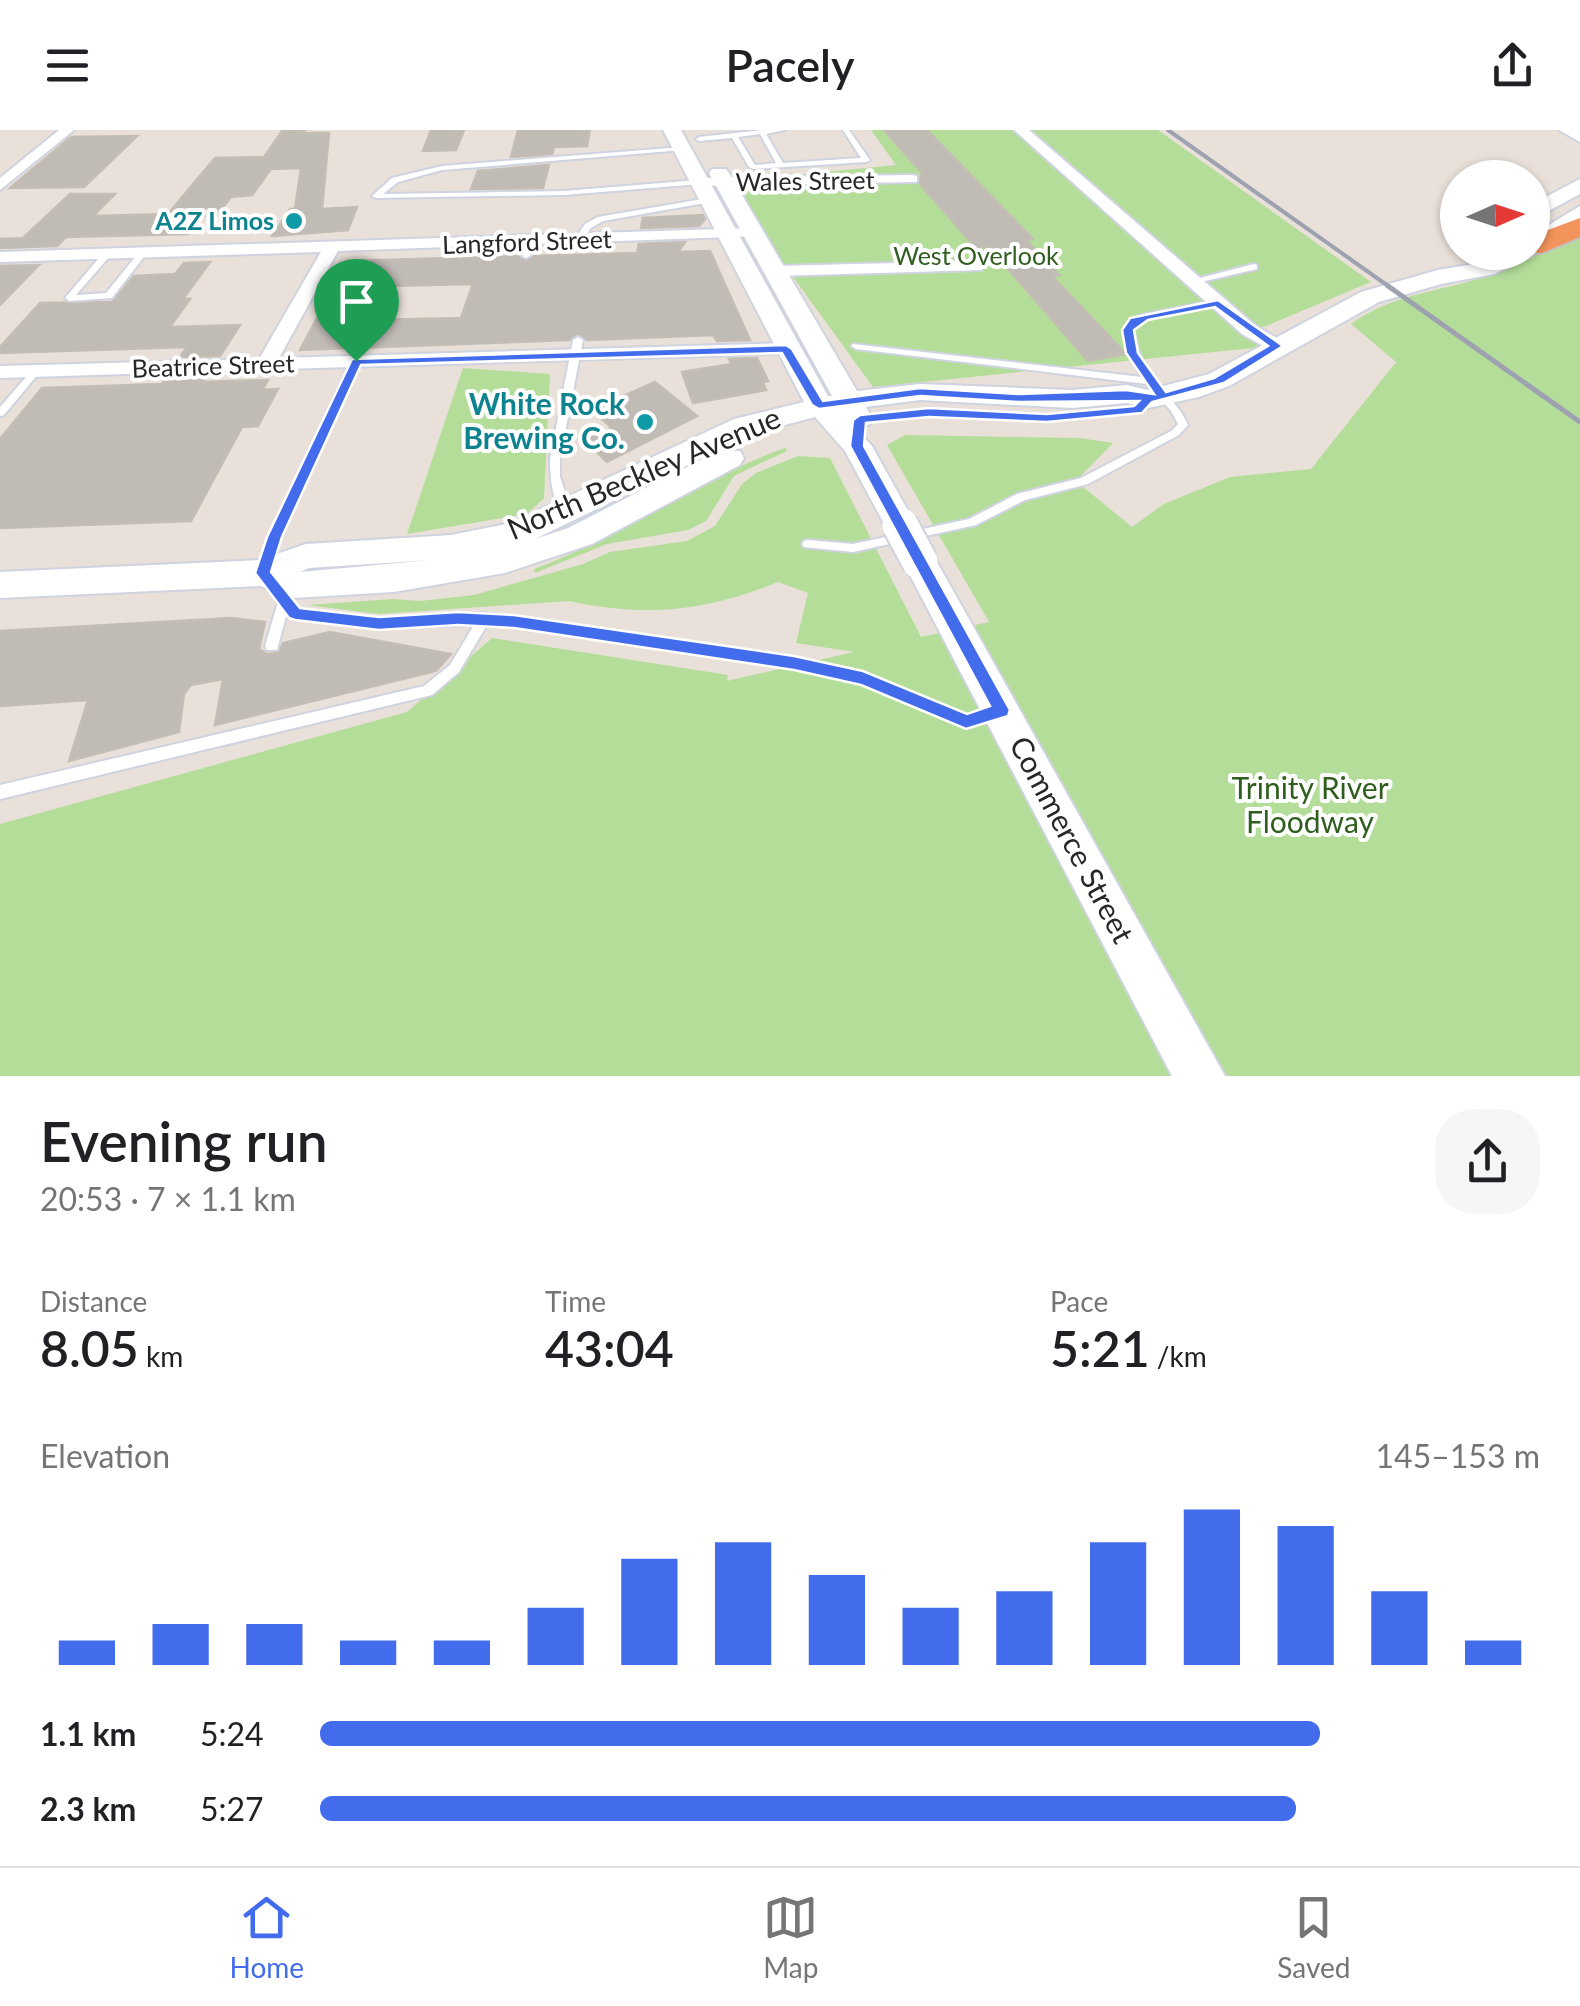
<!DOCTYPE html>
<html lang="en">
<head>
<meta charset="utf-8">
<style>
  body { margin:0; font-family:Lato,sans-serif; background:#f6f6f6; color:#202124; height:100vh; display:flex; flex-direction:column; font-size:38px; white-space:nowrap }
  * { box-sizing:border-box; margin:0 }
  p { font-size:32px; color:#757577 }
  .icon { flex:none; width:55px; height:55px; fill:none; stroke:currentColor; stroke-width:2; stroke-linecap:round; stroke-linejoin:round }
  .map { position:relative; height:946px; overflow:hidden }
  .sheet { display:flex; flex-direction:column; background:#fff; flex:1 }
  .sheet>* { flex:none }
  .needle { width:65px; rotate:87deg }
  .fabs { position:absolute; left:1440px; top:30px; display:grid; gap:20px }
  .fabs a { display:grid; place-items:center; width:110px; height:110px; border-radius:50%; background:#fff; box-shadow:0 2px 8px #0004; font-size:50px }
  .pin { position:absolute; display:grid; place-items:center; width:85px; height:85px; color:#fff; margin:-102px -42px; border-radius:50% 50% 50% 0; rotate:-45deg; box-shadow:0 0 10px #0007 }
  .pin .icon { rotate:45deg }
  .round { display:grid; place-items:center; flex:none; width:105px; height:105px; border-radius:40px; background:#f6f6f6 }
  .summary { display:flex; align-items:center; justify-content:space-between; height:170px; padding:0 40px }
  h1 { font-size:55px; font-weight:600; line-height:75px }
  .stats { display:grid; grid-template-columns:repeat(3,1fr); gap:15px; height:170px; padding:10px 40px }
  .stats div { display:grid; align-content:center }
  .stats b { font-size:50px; font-weight:600 }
  .stats small { font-size:28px; font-weight:400 }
  .stats p { font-size:28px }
  .chart { height:280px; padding:20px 40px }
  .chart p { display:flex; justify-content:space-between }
  .chart svg { width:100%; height:180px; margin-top:10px; stroke:#436ced; stroke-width:6 }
  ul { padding:0 40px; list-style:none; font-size:32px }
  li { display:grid; grid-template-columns:160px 120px 1fr; align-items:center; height:75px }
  li i { height:25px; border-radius:12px; background:#436ced }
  header { display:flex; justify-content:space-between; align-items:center; height:130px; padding:0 40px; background:#fff; font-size:45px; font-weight:600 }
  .dock { display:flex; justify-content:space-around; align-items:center; height:140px; border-top:2px solid #e0e0e0; background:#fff; font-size:28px; color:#757577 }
  .dock a { display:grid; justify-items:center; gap:5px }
  .dock .on { color:#436ced }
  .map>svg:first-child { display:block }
  .green { fill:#b4dd99 }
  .building { fill:#c1bbb6; stroke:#c4bdb4; stroke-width:2.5; fill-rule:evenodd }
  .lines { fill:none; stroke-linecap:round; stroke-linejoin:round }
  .lane-casing { stroke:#cfd3e0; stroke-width:4 }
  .street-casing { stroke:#cfd3e0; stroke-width:4 }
  .secondary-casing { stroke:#cfd3e0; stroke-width:4 }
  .highway-casing { stroke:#c3c3c3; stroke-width:4 }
  .lane { fill:#fff; fill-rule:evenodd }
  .street { fill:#fff; fill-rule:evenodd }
  .secondary { fill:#fff; fill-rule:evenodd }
  .highway { fill:#f2945b; fill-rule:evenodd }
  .rail-far1 { stroke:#9da1b0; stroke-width:4 }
  .rail { stroke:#9da1b0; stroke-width:5 }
  .secondary-bridge-casing { stroke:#cfd3e0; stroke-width:39; stroke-linecap:butt }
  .secondary-bridge { stroke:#fff; stroke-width:35 }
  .route { fill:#436ced; stroke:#fff; stroke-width:2.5; fill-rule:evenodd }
  .culture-dot { fill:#0f9aa8; stroke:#fff; stroke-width:4 }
  .labels { text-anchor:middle; stroke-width:8; stroke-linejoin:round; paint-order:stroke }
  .far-street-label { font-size:25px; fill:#272727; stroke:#fff }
  .far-culture-label { font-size:25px; font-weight:bold; fill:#0d838f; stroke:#fff; text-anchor:end }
  .far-park-label { font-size:25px; fill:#2f5e1e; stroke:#fff }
  .culture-label { font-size:30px; font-weight:bold; fill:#0d838f; stroke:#fff; text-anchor:end }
  .street-label { font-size:30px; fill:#272727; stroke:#fff }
  .park-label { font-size:30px; fill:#2f5e1e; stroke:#fff }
</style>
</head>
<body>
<header><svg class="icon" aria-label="menu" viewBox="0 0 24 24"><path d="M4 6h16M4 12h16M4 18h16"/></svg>Pacely<svg class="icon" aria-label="share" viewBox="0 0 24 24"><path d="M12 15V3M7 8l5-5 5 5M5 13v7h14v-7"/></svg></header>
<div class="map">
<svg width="1580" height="946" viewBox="0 0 1580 946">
  <rect width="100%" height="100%" fill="#e9e1d9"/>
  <!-- green -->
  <g class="green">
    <path d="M871 0H1016L1263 217 873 257 724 52 896 35Z"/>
    <path d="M1028 0H1158L1371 152 1261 198Z"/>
    <path d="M1580 103V946H0V694L407 582 492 508 728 545 727 551 854 522 796 513 808 463 778 452C706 481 646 488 569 471L379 484 307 475 393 469 420 471 474 465 583 434 610 422 687 411 715 396 742 354 756 343 798 326 830 328 921 507 989 492 887 315 905 305 1079 308 1113 313 1076 351 1132 397 1164 374 1230 347 1311 339 1396 232 1351 194C1393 163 1446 161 1493 144 1523 133 1551 117 1580 103Z"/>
    <path d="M463 238 550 244 544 368 527 384 407 404Z"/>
    <path d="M785 318 787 321 734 346 706 391 688 400 607 414 535 443 534 439C622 407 698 349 785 318Z"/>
  </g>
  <!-- building -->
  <g class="building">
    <path d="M305 0 302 3H329L322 79 357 77 348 100 272 106 290 79H295L301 38 271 39 252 65 231 67 216 86H202L188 104 66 107 57 116 0 118V109L23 108 70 64H115L93 86 168 84 215 28 264 27 282 1Z"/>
    <path d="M431 0H464L456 20 423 21Z"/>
    <path d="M518 0H590L587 16 554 17 552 24 511 27Z"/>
    <path d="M884 0H927L1033 109 1026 110 1059 145 1052 146 1126 224 1088 231 988 116 976 118 920 54 921 45H924Z"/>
    <path d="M137 6 84 57 10 58 71 7Z"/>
    <path d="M549 35 543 58 471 59 478 41Z"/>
    <path d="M703 85 705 89 699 96 641 98 643 88Z"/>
    <path d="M685 112 678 122 710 121 750 210 717 211 713 205 587 210 576 204 569 210 300 220 348 131 518 126 528 131 534 126 637 123 639 114ZM473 154 461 188 369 190 385 156Z"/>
    <path d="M210 132 183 169H190L170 197 240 195 220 226 180 227 187 217 0 223V217L40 173 112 172 134 146 175 144 184 133Z"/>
    <path d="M39 135 0 175V136Z"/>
    <path d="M757 228 768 251 763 252 766 260 693 273 682 242 732 234 729 229Z"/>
    <path d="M207 245 203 252 268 250 262 260 278 259 258 296 242 297 191 391 0 398V309L42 258 162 254 167 246Z"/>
    <path d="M655 252 697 286 607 332 585 311 612 298 592 280Z"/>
    <path d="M231 488 265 492 259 519 267 524 279 523 283 513 330 502 451 524 436 541 215 595 223 549 191 555 184 564 179 602 69 631 88 570 0 576V501Z"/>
  </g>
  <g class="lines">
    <!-- lane casing -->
    <g class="lane-casing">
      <g id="lane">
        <path d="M762 0H785L766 4 783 33 861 28 843 0H849L870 30 866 32 753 39 749 37 732 8 699 11 696 9 699 7ZM760 4 776 33 755 35 738 7Z"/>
        <path d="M682 17 684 18V20L442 40 398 52 383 64 564 61 698 50 702 52 701 54 564 65 376 68 372 66 392 48 442 36Z"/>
        <path d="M708 68 712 70 711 72 603 91 591 98 581 112 574 110 585 94 598 87Z"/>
        <path d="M527 110 534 112 530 126 526 128 522 126Z"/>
        <path d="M140 121 147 123 112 168 69 171 65 168 104 122H107L111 124 110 126 76 165 106 163Z"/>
        <path d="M1254 134 1257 135V139L1192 154 1188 151Z"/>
        <path d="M1217 170 1220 171V175L1147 189 1138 193 1133 200C1137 220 1144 239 1157 255 1169 268 1181 278 1188 295L1179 305 1088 354 1025 370 976 395 853 422 804 417 802 414 804 411 808 410 853 414 969 389 1017 364 1081 348 1171 301 1178 294 1171 281 1146 254 856 219 851 216 853 214 1142 247 1129 222 1123 200 1132 189 1142 185Z"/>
        <path d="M578 207 583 210 560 329V347L572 383 566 387C552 375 550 348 550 329L573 210Z"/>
        <path d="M356 228 361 231 281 407 268 442 299 479 379 488 484 483 794 528 863 543 966 586 997 576 1002 578 1004 582 1002 586 966 598 861 554 794 538 514 496 487 495 459 542 432 565 0 669V655L424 556 450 535 474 495 379 498 295 489 287 483 277 520H267L265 516 278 472 256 443 269 407 351 231Z"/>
        <path d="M36 238 39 239V243L4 285 0 286V277L33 239Z"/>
      </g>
    </g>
    <!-- street casing -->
    <g class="street-casing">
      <g id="street">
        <path d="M59 0H74L0 60V48Z"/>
        <path d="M1014 0H1029L1256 196 1284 212V220H1270L1242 204Z"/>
        <path d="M912 45 917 46V52L698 56 691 52 698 48Z"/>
        <path d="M753 98 761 103 759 106 338 121 279 228 786 213 795 219 793 223 0 248V236L259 229 321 122 0 132V122Z"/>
        <path d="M976 131 982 132V140L775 146 767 141 775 136Z"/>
      </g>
    </g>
    <!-- secondary casing -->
    <g class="secondary-casing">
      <g id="secondary">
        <path d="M663 0H681L828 266H832L709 43 712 39H726L729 43 857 261 920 254 1072 260 1127 255 1148 260 1209 244 1361 162 1438 140 1480 133 1501 122H1532V105L1580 76V93L1540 121 1494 144 1441 154 1379 172 1229 256 1199 267 1148 278 1127 273 1072 278 920 270 866 277 873 289 869 295 854 297 872 316 916 395 911 403 900 406 889 403 845 321 815 287 754 303 535 409 568 398 718 321H740L744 328 740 335 592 414 505 443 394 462 293 468 260 456 0 468V442L259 430 306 414 451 405 511 393 734 289 804 272ZM432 430 300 442 309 438Z"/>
        <path d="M1559 0H1580V12Z"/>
        <path d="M1580 49V64L1532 90V74Z"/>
        <path d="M920 420 932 423 1225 946H1172L903 432 908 423Z"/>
      </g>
    </g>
    <!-- highway casing -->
    <g class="highway-casing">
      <path id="highway" d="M1580 88V107L1542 123 1521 122H1532V106Z"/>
    </g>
    <!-- lane -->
    <use href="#lane" class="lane"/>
    <!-- street -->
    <use href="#street" class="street"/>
    <!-- secondary -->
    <use href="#secondary" class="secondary"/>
    <!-- highway -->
    <use href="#highway" class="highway"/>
    <!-- rail-far1 -->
    <path class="rail-far1" d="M1168 0 1391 158"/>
    <!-- rail -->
    <path class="rail" d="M1388 156 1580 292"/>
    <!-- secondary-bridge casing -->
    <g class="secondary-bridge-casing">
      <path id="secondary-bridge" d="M900 395 920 432"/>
    </g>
    <!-- secondary-bridge -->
    <use href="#secondary-bridge" class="secondary-bridge"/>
  </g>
  <!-- route -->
  <path class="route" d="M1218 170 1283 216 1224 253 1152 272 1142 283 1047 292 929 287 866 293 864 316 1010 580 1008 586 966 599 861 555 794 540 514 498 458 495 379 500 295 490 289 488 255 443 267 407 352 229 786 215 792 219 823 271 920 258 1020 264 1126 260 1154 264 1126 223 1122 200 1130 188ZM1215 177 1268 216 1214 248 1166 262 1138 223 1134 200 1148 190ZM782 223 812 275 819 279 920 266 1020 272 1139 271 1134 276 1047 284 929 278 860 285 853 290 850 316 990 576 967 584 863 541 794 526 514 485 458 482 379 487 300 478 271 442 282 407 361 235Z"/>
  <!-- markers -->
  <g class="culture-dot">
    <circle cx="294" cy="91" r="10"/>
    <circle cx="645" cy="292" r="10"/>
  </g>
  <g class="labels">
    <!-- far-street labels -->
    <g class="far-street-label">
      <text transform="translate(805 51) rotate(-1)" y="9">Wales Street</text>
      <text transform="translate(527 112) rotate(-2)" y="9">Langford Street</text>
      <text transform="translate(213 236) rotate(-2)" y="9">Beatrice Street</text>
    </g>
    <!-- far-culture labels -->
    <g class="far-culture-label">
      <text x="274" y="100">A2Z Limos</text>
    </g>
    <!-- far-park labels -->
    <g class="far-park-label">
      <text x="976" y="135">West Overlook</text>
    </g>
    <!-- culture labels -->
    <g class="culture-label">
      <text x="625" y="285">White Rock<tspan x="625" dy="34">Brewing Co.</tspan></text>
    </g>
    <!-- street labels -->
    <g class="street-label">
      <text transform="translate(644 344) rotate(-23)" y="10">North Beckley Avenue</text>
      <text transform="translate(1071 710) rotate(62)" y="10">Commerce Street</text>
    </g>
    <!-- park labels -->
    <g class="park-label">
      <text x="1310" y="669">Trinity River<tspan x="1310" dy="34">Floodway</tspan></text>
    </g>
  </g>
</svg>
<div class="fabs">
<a><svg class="needle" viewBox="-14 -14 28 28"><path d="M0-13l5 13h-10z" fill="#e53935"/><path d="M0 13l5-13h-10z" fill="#757577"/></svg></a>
</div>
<div class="pin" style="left:356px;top:231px;background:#1e9e55"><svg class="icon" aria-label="arrive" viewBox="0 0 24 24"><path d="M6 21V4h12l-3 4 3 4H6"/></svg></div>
</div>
<section class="sheet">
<div class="summary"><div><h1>Evening run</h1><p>20:53 · 7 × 1.1 km</p></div><a class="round"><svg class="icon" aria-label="share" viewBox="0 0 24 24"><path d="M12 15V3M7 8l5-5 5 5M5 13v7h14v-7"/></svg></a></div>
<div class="stats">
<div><p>Distance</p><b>8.05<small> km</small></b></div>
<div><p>Time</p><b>43:04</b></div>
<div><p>Pace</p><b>5:21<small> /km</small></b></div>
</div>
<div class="chart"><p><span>Elevation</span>145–153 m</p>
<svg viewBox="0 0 160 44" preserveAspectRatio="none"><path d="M5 44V38M15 44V34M25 44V34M35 44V38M45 44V38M55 44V30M65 44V18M75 44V14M85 44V22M95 44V30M105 44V26M115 44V14M125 44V6M135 44V10M145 44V26M155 44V38"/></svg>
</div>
<ul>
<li><b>1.1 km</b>5:24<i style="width:82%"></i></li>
<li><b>2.3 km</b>5:27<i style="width:80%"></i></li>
</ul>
</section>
<nav class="dock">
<a class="on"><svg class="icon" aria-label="home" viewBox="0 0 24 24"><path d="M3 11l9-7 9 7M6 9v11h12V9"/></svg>Home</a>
<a><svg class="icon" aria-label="map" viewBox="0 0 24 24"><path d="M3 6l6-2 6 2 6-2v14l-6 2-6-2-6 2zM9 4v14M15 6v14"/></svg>Map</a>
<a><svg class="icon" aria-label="saved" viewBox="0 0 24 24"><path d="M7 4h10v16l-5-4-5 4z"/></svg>Saved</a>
</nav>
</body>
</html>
